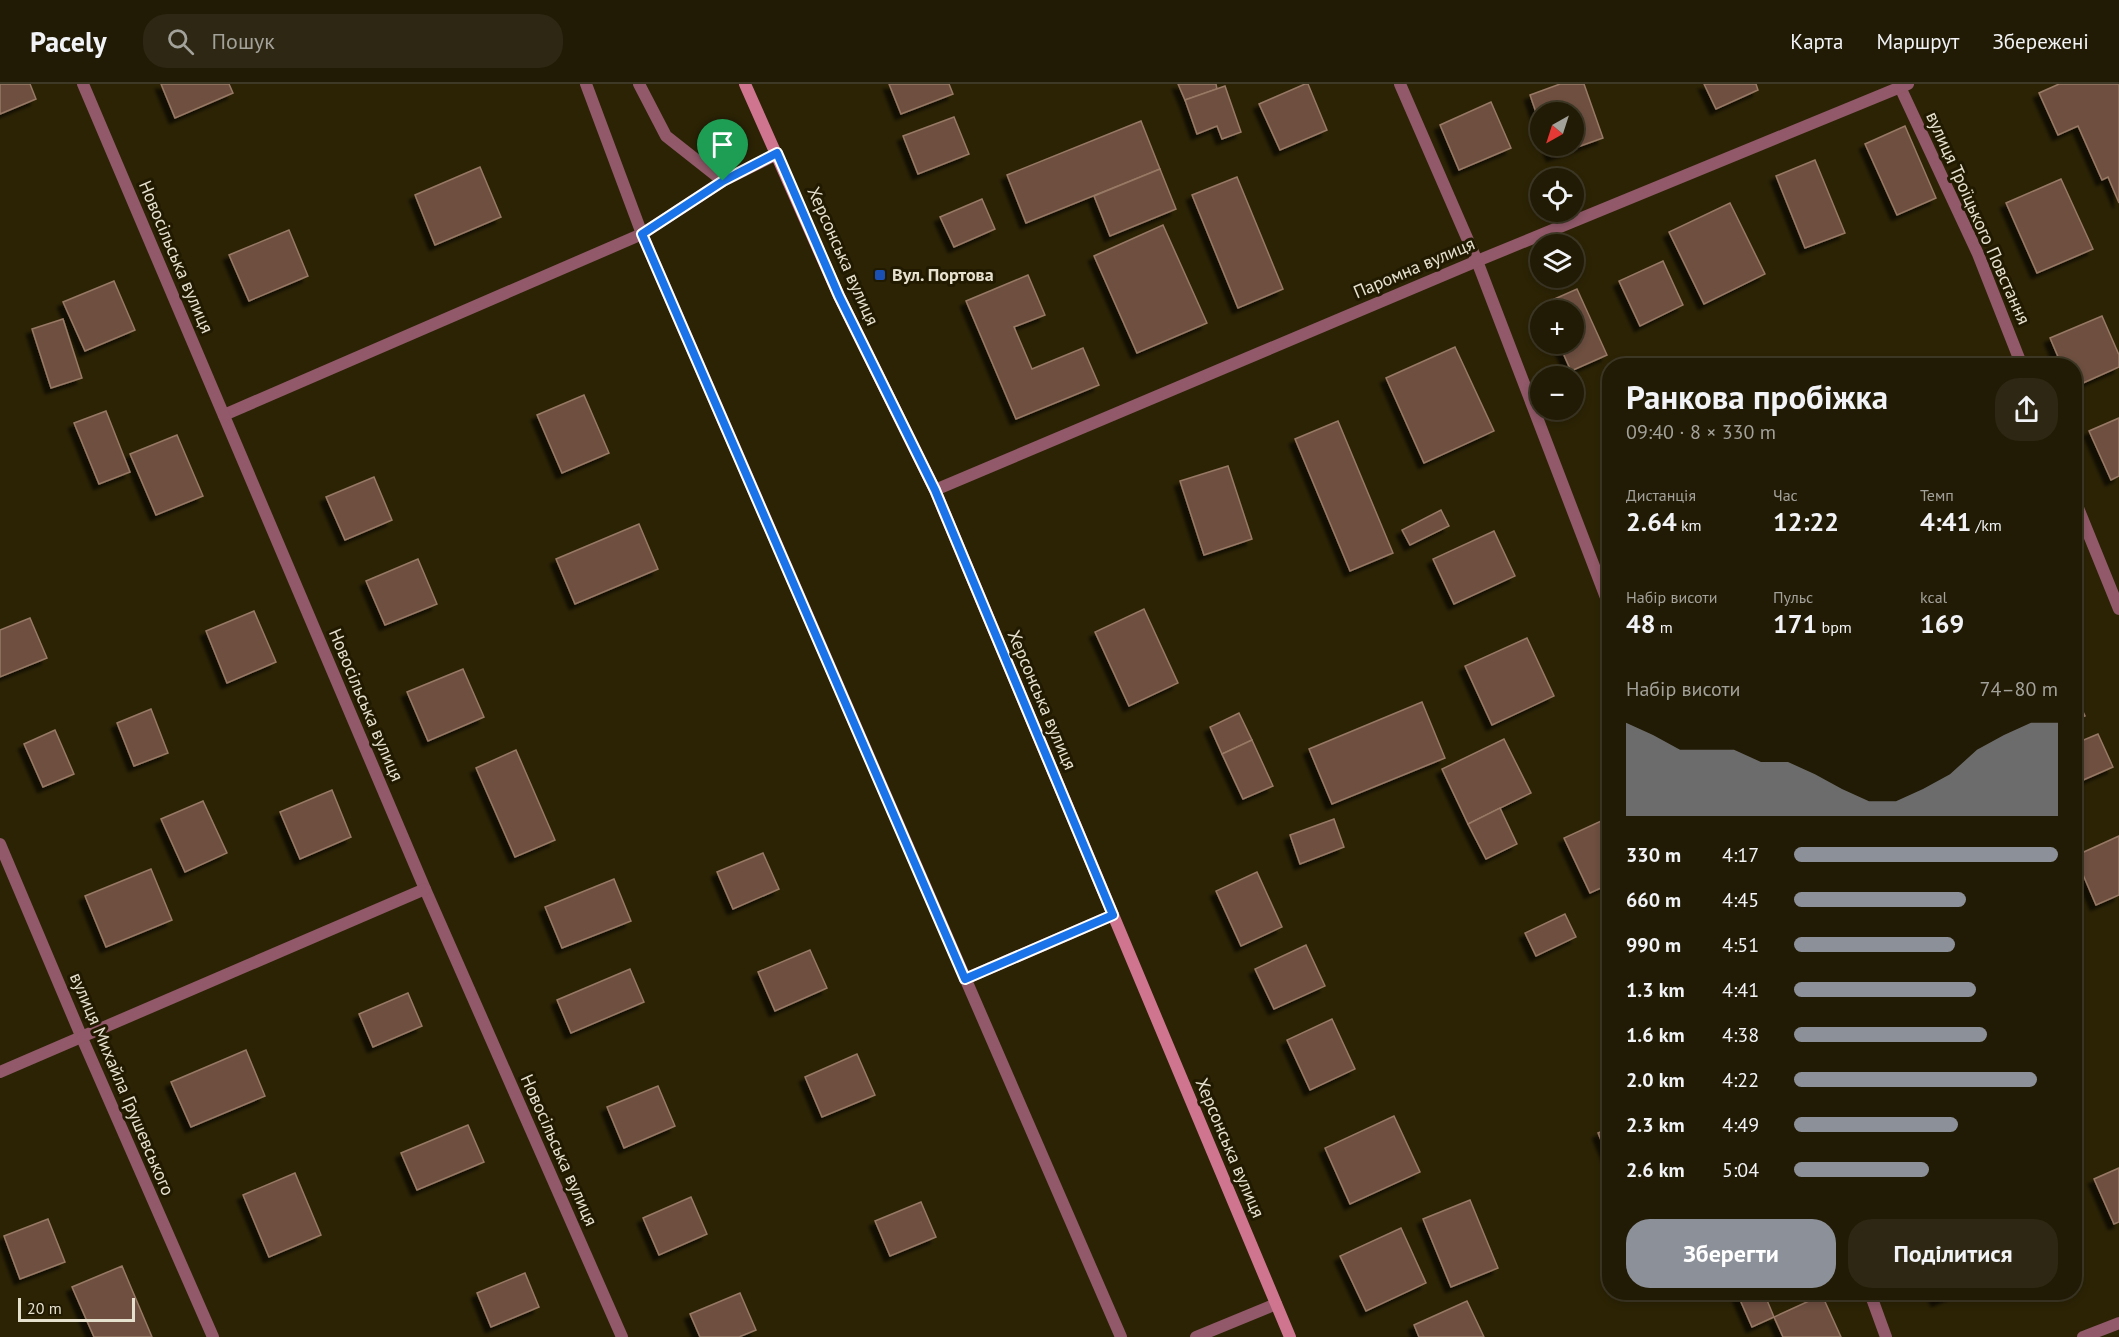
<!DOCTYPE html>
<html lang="uk">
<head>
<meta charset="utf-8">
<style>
  body { margin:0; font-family:"PT Sans",sans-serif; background:#2d2713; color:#f1f3f6; height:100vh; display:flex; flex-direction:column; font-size:22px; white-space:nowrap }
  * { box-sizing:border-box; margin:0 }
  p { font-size:20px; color:#a2a19a }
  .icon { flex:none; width:33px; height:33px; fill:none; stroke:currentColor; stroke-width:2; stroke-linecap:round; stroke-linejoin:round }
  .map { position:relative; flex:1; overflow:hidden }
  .panel { position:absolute; left:1602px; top:274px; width:480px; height:942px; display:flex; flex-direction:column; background:#211a04; border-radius:24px; box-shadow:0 3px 9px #0003,0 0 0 2px #3e3826 }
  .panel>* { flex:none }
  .needle { width:39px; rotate:219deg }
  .tools { position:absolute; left:1530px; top:18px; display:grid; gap:12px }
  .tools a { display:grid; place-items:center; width:54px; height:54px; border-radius:50%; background:#211a04; box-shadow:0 3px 9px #0003,0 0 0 2px #3e3826; font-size:30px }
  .scale { position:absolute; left:18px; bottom:15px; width:117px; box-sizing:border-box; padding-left:6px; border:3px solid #e6e1cf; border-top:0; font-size:16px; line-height:21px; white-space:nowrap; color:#e6e1cf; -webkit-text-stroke:4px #221a00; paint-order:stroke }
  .pin { position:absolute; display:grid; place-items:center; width:51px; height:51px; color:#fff; margin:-62px -26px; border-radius:50% 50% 50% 0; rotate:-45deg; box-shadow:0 0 6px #0007 }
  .pin .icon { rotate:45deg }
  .round { display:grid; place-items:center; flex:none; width:63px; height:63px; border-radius:24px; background:#2d2713 }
  .head { display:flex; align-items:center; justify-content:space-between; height:102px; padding:0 24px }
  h1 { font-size:33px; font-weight:800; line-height:45px }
  .stats { display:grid; grid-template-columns:repeat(3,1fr); gap:9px; height:102px; padding:6px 24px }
  .stats div { display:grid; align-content:center }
  .stats b { font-size:26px; font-weight:800 }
  .stats small { font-size:16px; font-weight:400 }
  .stats p { font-size:16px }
  .chart { height:168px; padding:12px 24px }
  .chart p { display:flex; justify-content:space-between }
  .chart svg { width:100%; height:108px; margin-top:6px; fill:#8c9099; opacity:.7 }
  .button { display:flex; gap:12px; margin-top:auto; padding:12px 24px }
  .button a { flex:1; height:69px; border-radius:24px; background:#8c9099; color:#fff; font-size:24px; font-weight:800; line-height:69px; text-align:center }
  .button a+a { background:#2d2713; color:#f1f3f6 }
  ul { padding:0 24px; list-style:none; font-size:20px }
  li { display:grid; grid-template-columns:96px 72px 1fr; align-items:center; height:45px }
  li i { height:15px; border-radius:8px; background:#8c9099 }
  header { display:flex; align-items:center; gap:36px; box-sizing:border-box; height:84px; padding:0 30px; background:#211a04; border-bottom:2px solid #3e3826 }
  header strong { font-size:28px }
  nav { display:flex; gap:33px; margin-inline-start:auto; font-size:21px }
  .search { width:420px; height:54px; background:#2d2713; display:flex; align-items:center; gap:15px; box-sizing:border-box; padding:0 21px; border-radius:24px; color:#a2a19a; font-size:22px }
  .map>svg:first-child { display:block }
  .building { fill:#6e503f; stroke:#987966; stroke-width:1.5; filter:url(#shadow) }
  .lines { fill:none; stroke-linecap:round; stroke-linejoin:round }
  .service { stroke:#915969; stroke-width:12 }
  .minor { stroke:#915969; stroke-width:12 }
  .secondary { stroke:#cf7590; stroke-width:12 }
  .route-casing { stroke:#fff; stroke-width:12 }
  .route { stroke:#1a73e8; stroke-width:8 }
  .transit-dot { fill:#1a4fb4; stroke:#221a00; stroke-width:2 }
  .labels { text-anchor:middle; stroke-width:6; stroke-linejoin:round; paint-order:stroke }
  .street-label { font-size:18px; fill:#e6e1cf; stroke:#221a00 }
  .poi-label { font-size:18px; font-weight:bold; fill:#e6e1cf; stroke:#221a00; text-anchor:start }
</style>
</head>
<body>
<header>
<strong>Pacely</strong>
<div class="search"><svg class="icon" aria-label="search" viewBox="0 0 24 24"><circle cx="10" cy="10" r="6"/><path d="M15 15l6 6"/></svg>Пошук</div>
<nav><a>Карта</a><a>Маршрут</a><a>Збережені</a></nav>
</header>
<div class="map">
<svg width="2119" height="1253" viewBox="0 0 2119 1253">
  <defs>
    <filter id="shadow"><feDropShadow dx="-5.5" dy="5.5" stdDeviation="1.5" flood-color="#0009"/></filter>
  </defs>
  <rect width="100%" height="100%" fill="#2c2305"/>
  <!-- building -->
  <g class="building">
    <path d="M0 0H30L36 15 0 30Z"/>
    <path d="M161 0H229L233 9 175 34Z"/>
    <path d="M889 0H949L953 10 901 30Z"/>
    <path d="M1178 0H1216L1217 5 1185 16Z"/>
    <path d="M1305 0H1308L1327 46 1280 66 1259 20Z"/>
    <path d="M1560 0H1584L1603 54 1552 72 1548 62H1574V28H1540V40L1530 11Z"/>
    <path d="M1704 0H1756L1758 6 1716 25Z"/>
    <path d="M2059 0H2119V119L2108 93 2102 96 2078 42 2058 51 2039 9Z"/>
    <path d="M1225 2 1241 48 1222 55 1217 42 1197 50 1185 16Z"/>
    <path d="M1491 18 1511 64 1459 86 1440 41Z"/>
    <path d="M954 33 969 70 918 90 903 52Z"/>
    <path d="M1141 37 1160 85 1026 139 1007 91Z"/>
    <path d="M1905 42 1936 114 1897 131 1865 60Z"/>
    <path d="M1815 76 1845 149 1805 164 1776 92Z"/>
    <path d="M480 83 501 133 435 161 415 111Z"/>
    <path d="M1160 85 1176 125 1110 152 1094 112Z"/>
    <path d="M1237 93 1283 205 1238 224 1192 111Z"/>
    <path d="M2061 95 2093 165 2037 189 2006 119Z"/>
    <path d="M982 115 995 145 954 163 940 133Z"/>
    <path d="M1730 119 1765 190 1704 220 1669 148Z"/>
    <path d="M1163 141 1207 239 1137 269 1094 172Z"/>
    <path d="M289 146 308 192 249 217 229 171Z"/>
    <path d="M1663 177 1683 221 1640 242 1619 197Z"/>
    <path d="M1028 191 1045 231 1014 243 1032 285 1083 264 1099 301 1016 335 966 217Z"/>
    <path d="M114 197 135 246 85 267 63 218Z"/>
    <path d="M1577 205 1607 271 1571 287 1559 260H1574V226H1543L1541 221Z"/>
    <path d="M2102 232 2119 271V283L2074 303V282H2062L2050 254Z"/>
    <path d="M63 235 82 294 51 304 32 245Z"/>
    <path d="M1455 263 1494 347 1424 379 1386 294Z"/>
    <path d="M584 311 609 369 562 389 537 331Z"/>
    <path d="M106 327 130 388 99 400 74 339Z"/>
    <path d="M2119 334V392L2111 396 2089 347Z"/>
    <path d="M1338 337 1393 469 1350 487 1295 355Z"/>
    <path d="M177 351 203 412 156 431 130 370Z"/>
    <path d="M1228 382 1252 455 1204 471 1180 397Z"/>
    <path d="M374 393 392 436 345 456 326 413Z"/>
    <path d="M1441 426 1449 442 1410 461 1402 446Z"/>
    <path d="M639 440 658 485 575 520 556 475Z"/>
    <path d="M1494 447 1515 492 1454 520 1433 475Z"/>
    <path d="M418 475 437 520 385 541 366 497Z"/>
    <path d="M1144 525 1178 599 1129 622 1095 548Z"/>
    <path d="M254 527 276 578 227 599 206 547Z"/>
    <path d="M30 534 47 574 0 593V546Z"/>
    <path d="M1527 554 1554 612 1492 641 1465 582Z"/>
    <path d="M463 585 484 633 428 657 407 608Z"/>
    <path d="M2074 609 2085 632 2074 637Z"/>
    <path d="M1422 618 1445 674 1332 720 1309 665Z"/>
    <path d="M151 625 168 669 134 682 117 639Z"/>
    <path d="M1239 629 1252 656 1222 670 1210 643Z"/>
    <path d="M55 646 74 690 43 703 24 660Z"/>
    <path d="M2098 650 2113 683 2074 700V660Z"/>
    <path d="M1504 655 1531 709 1468 740 1442 685Z"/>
    <path d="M1252 656 1273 702 1243 715 1222 670Z"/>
    <path d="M516 666 555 756 515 773 476 684Z"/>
    <path d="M332 706 351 753 300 775 280 728Z"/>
    <path d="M203 717 227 769 185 788 161 735Z"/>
    <path d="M1500 724 1517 760 1486 775 1468 740Z"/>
    <path d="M1610 733V800L1590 809 1564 754Z"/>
    <path d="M1334 735 1344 763 1300 780 1290 751Z"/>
    <path d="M2119 752V811L2096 821 2075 772Z"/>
    <path d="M763 769 779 805 733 825 717 788Z"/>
    <path d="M151 785 172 836 106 863 85 812Z"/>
    <path d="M1257 788 1282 843 1241 862 1216 807Z"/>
    <path d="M614 795 631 837 562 864 545 823Z"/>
    <path d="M1565 830 1576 853 1536 872 1525 849Z"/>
    <path d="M1306 861 1325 902 1274 925 1255 885Z"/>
    <path d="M810 866 827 904 775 927 758 888Z"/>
    <path d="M630 885 644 918 571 949 557 916Z"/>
    <path d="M408 909 422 942 373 963 359 930Z"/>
    <path d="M1332 935 1355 985 1310 1006 1287 956Z"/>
    <path d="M246 966 265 1012 191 1043 171 998Z"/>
    <path d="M857 970 875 1011 822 1033 805 993Z"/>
    <path d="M658 1002 675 1042 624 1064 607 1023Z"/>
    <path d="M1394 1032 1420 1088 1350 1120 1325 1064Z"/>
    <path d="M468 1041 484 1078 417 1106 401 1069Z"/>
    <path d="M1610 1044V1075H1609L1598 1049Z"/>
    <path d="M2119 1084V1138L2114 1140 2094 1095Z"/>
    <path d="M295 1089 321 1151 269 1173 243 1111Z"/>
    <path d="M691 1113 707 1150 659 1171 643 1134Z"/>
    <path d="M1470 1116 1498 1184 1451 1203 1423 1135Z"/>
    <path d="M921 1118 936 1153 890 1172 875 1137Z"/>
    <path d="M48 1135 65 1178 20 1195 4 1152Z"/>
    <path d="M1401 1144 1426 1199 1366 1227 1340 1172Z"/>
    <path d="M122 1182 152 1253H94L72 1203Z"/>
    <path d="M525 1189 539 1223 491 1243 477 1209Z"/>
    <path d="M740 1209 756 1246 739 1253H700L690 1230Z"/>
    <path d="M1737 1209H1764L1774 1233 1752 1243Z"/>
    <path d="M1933 1209H1956L1937 1217Z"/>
    <path d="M1822 1211 1841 1253H1783L1774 1233Z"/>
    <path d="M1467 1217 1484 1253H1419L1414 1241Z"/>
  </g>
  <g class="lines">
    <!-- service -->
    <g class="service">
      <path d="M586 0 642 150 1121 1253"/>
      <path d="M639 0 666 52 723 97"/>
      <path d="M224 331 642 150 723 97 777 70"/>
      <path d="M965 895 1113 831"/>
      <path d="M1196 1253 1276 1220"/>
    </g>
    <!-- minor -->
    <g class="minor">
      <path d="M83 0 425 805 622 1253"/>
      <path d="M1400 0 1477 177 1610 524"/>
      <path d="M1901 0 1900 3 1978 170 2022 282"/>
      <path d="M935 406 1477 177 1908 0"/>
      <path d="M2074 414 2119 525"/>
      <path d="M0 760 82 954 213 1253"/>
      <path d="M0 988 425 805"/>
      <path d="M1870 1209 1886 1253"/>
      <path d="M2083 1253 2119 1239"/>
    </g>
    <!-- secondary -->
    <path class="secondary" d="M745 0 839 212 935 406 1290 1253"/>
  </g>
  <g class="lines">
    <!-- route casing -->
    <g class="route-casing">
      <path id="route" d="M777 69 839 212 935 406 1113 831 965 895 642 150 723 97Z"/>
    </g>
    <!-- route -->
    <use href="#route" class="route"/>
  </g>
  <!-- markers -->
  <rect class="transit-dot" x="874" y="185" width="12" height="12" rx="3"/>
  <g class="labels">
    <!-- street labels -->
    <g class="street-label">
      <text transform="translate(1978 134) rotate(66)" y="6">вулиця Троїцького Повстання</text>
      <text transform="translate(843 172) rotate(66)" y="6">Херсонська вулиця</text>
      <text transform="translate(176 173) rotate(67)" y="6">Новосільська вулиця</text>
      <text transform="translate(1414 184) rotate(-23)" y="6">Паромна вулиця</text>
      <text transform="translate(1042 616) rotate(67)" y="6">Херсонська вулиця</text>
      <text transform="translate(366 621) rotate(67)" y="6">Новосільська вулиця</text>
      <text transform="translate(122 1000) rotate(67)" y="6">вулиця Михайла Грушевського</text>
      <text transform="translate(1230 1064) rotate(67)" y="6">Херсонська вулиця</text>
      <text transform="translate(559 1066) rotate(66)" y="6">Новосільська вулиця</text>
    </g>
    <!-- poi labels -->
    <g class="poi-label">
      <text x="892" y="197">Вул. Портова</text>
    </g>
  </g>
</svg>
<div class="tools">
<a><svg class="needle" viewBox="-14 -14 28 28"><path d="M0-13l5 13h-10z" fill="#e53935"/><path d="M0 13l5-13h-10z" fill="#a2a19a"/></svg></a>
<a><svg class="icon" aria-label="locate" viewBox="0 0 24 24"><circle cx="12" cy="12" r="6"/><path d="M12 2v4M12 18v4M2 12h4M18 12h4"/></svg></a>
<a><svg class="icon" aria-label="layers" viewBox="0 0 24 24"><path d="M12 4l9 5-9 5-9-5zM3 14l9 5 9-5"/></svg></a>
<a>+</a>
<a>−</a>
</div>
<div class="scale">20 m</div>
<div class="pin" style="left:723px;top:97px;background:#1e9e55"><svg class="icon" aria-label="arrive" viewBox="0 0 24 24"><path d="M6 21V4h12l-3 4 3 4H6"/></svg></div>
<section class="panel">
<div class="head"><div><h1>Ранкова пробіжка</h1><p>09:40 · 8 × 330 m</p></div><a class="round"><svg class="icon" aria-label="share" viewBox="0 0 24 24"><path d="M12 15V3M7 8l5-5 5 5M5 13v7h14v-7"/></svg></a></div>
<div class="stats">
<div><p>Дистанція</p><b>2.64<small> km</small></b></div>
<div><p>Час</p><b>12:22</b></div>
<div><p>Темп</p><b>4:41<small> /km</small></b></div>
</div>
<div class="stats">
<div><p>Набір висоти</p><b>48<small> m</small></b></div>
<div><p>Пульс</p><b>171<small> bpm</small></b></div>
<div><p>kcal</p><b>169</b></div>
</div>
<div class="chart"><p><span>Набір висоти</span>74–80 m</p>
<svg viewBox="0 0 160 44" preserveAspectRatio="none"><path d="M0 44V6L10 11L20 17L30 17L40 17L50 22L60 22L70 27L80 33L90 38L100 38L110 33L120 27L130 17L140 11L150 6L160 6V44z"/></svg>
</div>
<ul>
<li><b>330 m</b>4:17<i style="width:100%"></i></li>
<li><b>660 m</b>4:45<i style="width:65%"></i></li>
<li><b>990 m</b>4:51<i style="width:61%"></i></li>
<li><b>1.3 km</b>4:41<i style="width:69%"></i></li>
<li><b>1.6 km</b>4:38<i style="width:73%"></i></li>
<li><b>2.0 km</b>4:22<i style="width:92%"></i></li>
<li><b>2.3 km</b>4:49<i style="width:62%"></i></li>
<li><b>2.6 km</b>5:04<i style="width:51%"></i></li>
</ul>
<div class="button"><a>Зберегти</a><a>Поділитися</a></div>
</section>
</div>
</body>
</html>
